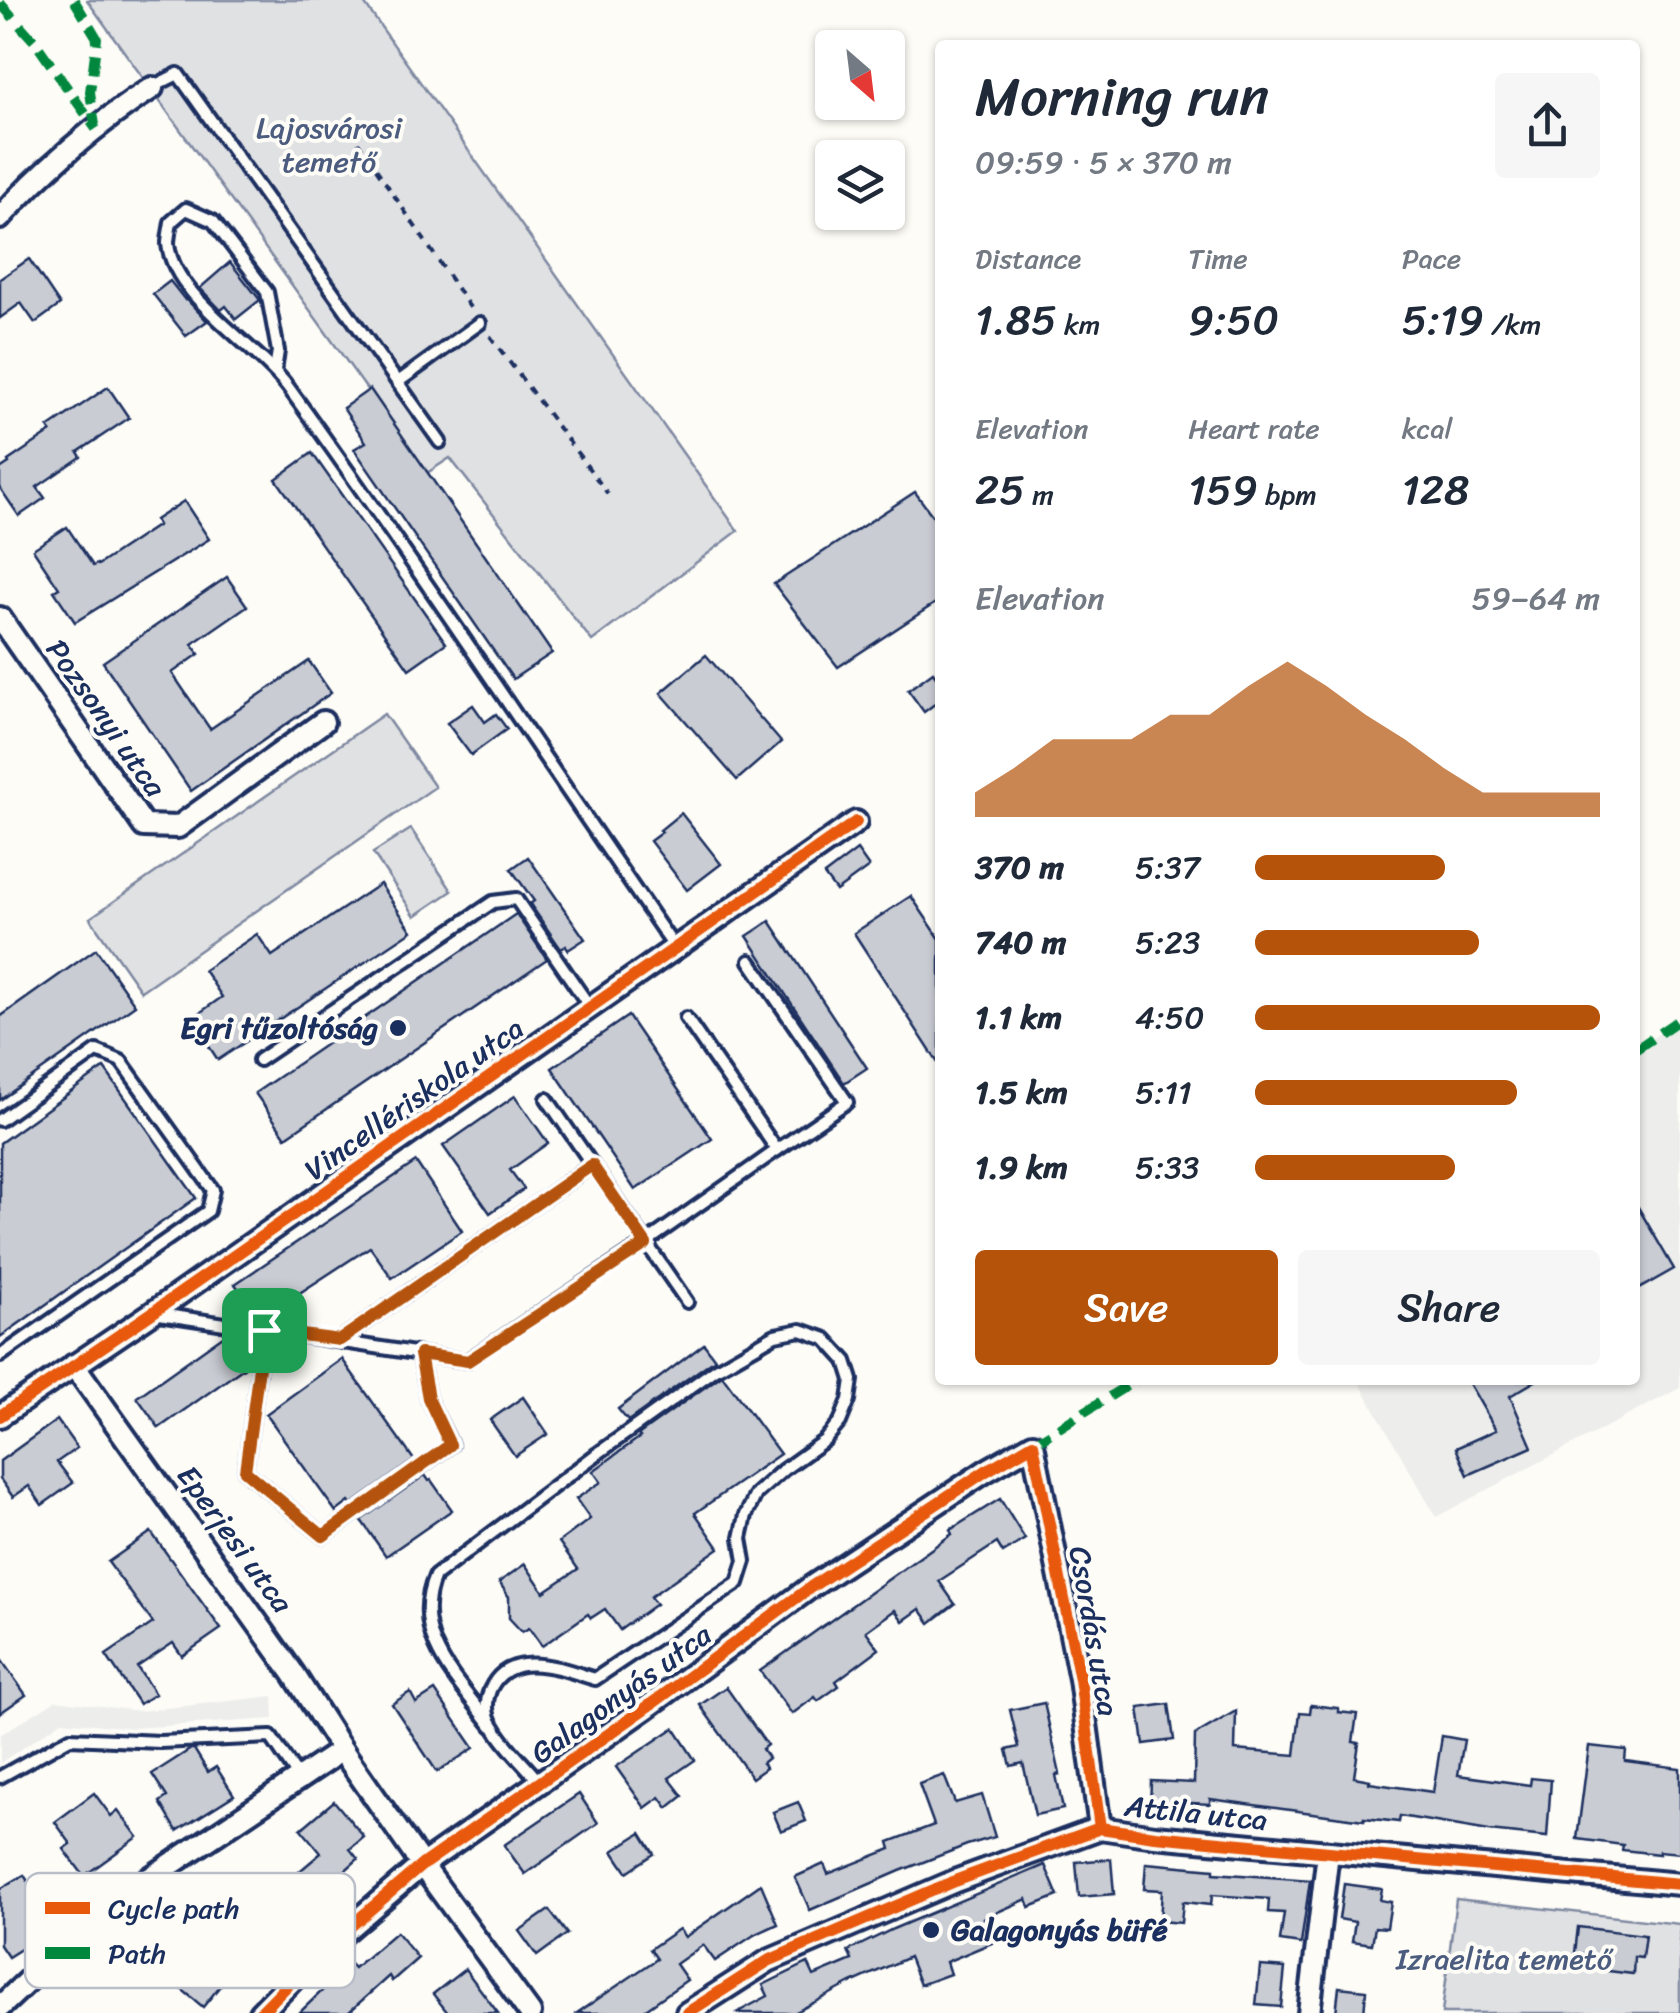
<!DOCTYPE html>
<html lang="en">
<head>
<meta charset="utf-8">
<style>
  body { margin:0; font-family:Sriracha,sans-serif; background:#f6f6f7; color:#1f2937; height:100vh; display:flex; flex-direction:column; font-size:38px; white-space:nowrap }
  * { box-sizing:border-box; margin:0 }
  p { font-size:32px; color:#747a83 }
  .icon { flex:none; width:55px; height:55px; fill:none; stroke:currentColor; stroke-width:2; stroke-linecap:round; stroke-linejoin:round }
  .map { position:relative; flex:1; overflow:hidden }
  .side { position:absolute; left:935px; top:40px; width:705px; height:1345px; display:flex; flex-direction:column; background:#fff; border-radius:10px; box-shadow:0 2px 8px #0004 }
  .side>* { flex:none }
  .needle { width:65px; rotate:152deg }
  .fabs { position:absolute; left:815px; top:30px; display:grid; gap:20px }
  .fabs a { display:grid; place-items:center; width:90px; height:90px; border-radius:10px; background:#fff; box-shadow:0 2px 8px #0004; font-size:50px }
  .pin { position:absolute; display:grid; place-items:center; width:85px; height:85px; color:#fff; margin:-42px; border-radius:20px; box-shadow:0 5px 15px #0006 }
  .round { display:grid; place-items:center; flex:none; width:105px; height:105px; border-radius:10px; background:#f6f6f7 }
  .overview { display:flex; align-items:center; justify-content:space-between; height:170px; padding:0 40px }
  h1 { font-size:55px; font-weight:600; line-height:75px }
  .metrics { display:grid; grid-template-columns:repeat(3,1fr); gap:15px; height:170px; padding:10px 40px }
  .metrics div { display:grid; align-content:center }
  .metrics b { font-size:42px; font-weight:600 }
  .metrics small { font-size:28px; font-weight:400 }
  .metrics p { font-size:28px }
  .chart { height:280px; padding:20px 40px }
  .chart p { display:flex; justify-content:space-between }
  .chart svg { width:100%; height:180px; margin-top:10px; fill:#b45309; opacity:.7 }
  .action { display:flex; gap:20px; margin-top:auto; padding:20px 40px }
  .action a { flex:1; height:115px; border-radius:10px; background:#b45309; color:#fff; font-size:40px; font-weight:600; line-height:115px; text-align:center }
  .action a+a { background:#f6f6f7; color:#1f2937 }
  ul { padding:0 40px; list-style:none; font-size:32px }
  li { display:grid; grid-template-columns:160px 120px 1fr; align-items:center; height:75px }
  li i { height:25px; border-radius:12px; background:#b45309 }
  .map>svg:first-child { display:block }
  .built { fill:#edeeec }
  .green { fill:#e0e1e3; stroke:#7e88a0; stroke-width:2.5 }
  .building { fill:#c9ccd3; stroke:#1b2f5e; stroke-width:2.5 }
  .lines { fill:none; stroke-linecap:round; stroke-linejoin:round }
  .lane-casing { stroke:#1b2f5e; stroke-width:18 }
  .street-casing { stroke:#1b2f5e; stroke-width:28 }
  .path { stroke:#1b2f5e; stroke-width:4; stroke-dasharray:8 8; stroke-linecap:butt }
  .lane { stroke:#fdfcf7; stroke-width:10 }
  .street { stroke:#fdfcf7; stroke-width:20 }
  .quiet { stroke:#00873e; stroke-width:10; stroke-dasharray:20 10; stroke-linecap:butt }
  .cycleway-casing { stroke:#fdfcf7; stroke-width:19 }
  .cycleway { stroke:#e8590c; stroke-width:12 }
  .route-casing { stroke:#fff; stroke-width:20 }
  .route { stroke:#b45309; stroke-width:12 }
  .poi-dot { fill:#1b2f5e; stroke:#fdfcf7; stroke-width:4 }
  .labels { text-anchor:middle; stroke-width:8; stroke-linejoin:round; paint-order:stroke }
  .park-label { font-size:30px; fill:#4c5c7f; stroke:#fdfcf7 }
  .street-label { font-size:30px; fill:#1b2f5e; stroke:#fdfcf7 }
  .poi-label { font-size:30px; font-weight:bold; fill:#1b2f5e; stroke:#fdfcf7; text-anchor:end }
  .key { fill:#fdfcf7; stroke:#b9bec9; stroke-width:2.5 }
  .key-label { font-size:28px; fill:#1b2f5e }
</style>
</head>
<body>
<div class="map">
<svg width="1680" height="2013" viewBox="0 0 1680 2013">
  <rect width="100%" height="100%" fill="#fdfcf7"/>
  <filter id="ink" filterUnits="userSpaceOnUse"><feTurbulence type="fractalNoise" baseFrequency=".01" numOctaves="2"/><feDisplacementMap in="SourceGraphic" scale="20" xChannelSelector="R" yChannelSelector="G"/><feConvolveMatrix kernelMatrix="1 2 1 2 8 2 1 2 1" color-interpolation-filters="sRGB"/></filter>
  <g filter="url(#ink)">
    <!-- built -->
    <g class="built">
      <path d="M1680 1019V1388L1436 1517 1358 1380H1635V1050Z"/>
      <path d="M273 1696 274 1719 133 1728 62 1721 0 1763V1735L56 1700 139 1711Z"/>
    </g>
    <!-- green -->
    <g class="green">
      <path d="M87 0H362L738 531 592 641 450 458 427 473Z"/>
      <path d="M384 714 435 787 141 991 90 918Z"/>
      <path d="M411 829 452 891 415 916 373 853Z"/>
      <path d="M1456 1899 1680 1924V2013H1442Z"/>
    </g>
    <!-- building -->
    <g class="building">
      <path d="M29 259 60 305 35 323 21 303 0 318V279Z"/>
      <path d="M230 262 260 300 236 319 226 306 221 310 200 288Z"/>
      <path d="M170 281 185 300 186 299 207 321 186 336 153 294Z"/>
      <path d="M108 387 129 418 78 452 81 457 37 487 45 498 19 516 0 488V469L9 463 8 461 51 432 48 428Z"/>
      <path d="M370 389 552 653 513 679 354 449 366 442 343 408Z"/>
      <path d="M312 453 446 643 409 669 276 479Z"/>
      <path d="M915 492 940 526V600L838 667 774 584Z"/>
      <path d="M184 501 209 539 75 622 54 591 59 588 33 549 67 527 93 566 97 564 98 565 158 525 155 520Z"/>
      <path d="M227 577 247 606 192 644 199 654 172 673 210 729 309 661 331 693 191 791 103 662Z"/>
      <path d="M706 655 781 742 737 780 661 693Z"/>
      <path d="M933 672 940 682V700L924 712 908 690Z"/>
      <path d="M473 705 485 722 496 714 507 729 471 755 447 723Z"/>
      <path d="M681 813 721 864 687 890 650 841 662 832 660 830Z"/>
      <path d="M857 850 869 867 836 891 824 875Z"/>
      <path d="M528 857 585 939 568 950 566 946 561 949 530 904 534 901 511 869Z"/>
      <path d="M380 884 412 931 218 1060 191 1019 222 997 204 970 257 934 272 956Z"/>
      <path d="M911 896 940 939V1066L854 933Z"/>
      <path d="M516 914 547 959 286 1137 255 1093Z"/>
      <path d="M770 921 867 1068 844 1083 747 936Z"/>
      <path d="M96 949 135 1005 0 1100V1017Z"/>
      <path d="M628 1016 712 1139 635 1190 552 1068Z"/>
      <path d="M104 1068 196 1198 0 1337V1143Z"/>
      <path d="M515 1096 548 1143 510 1170 524 1189 490 1213 443 1146Z"/>
      <path d="M416 1162 462 1231 392 1278 370 1247 275 1309 265 1293 249 1303 235 1284Z"/>
      <path d="M1635 1202 1674 1269 1635 1291Z"/>
      <path d="M223 1336 245 1367 159 1428 137 1397Z"/>
      <path d="M704 1344 715 1359 628 1421 618 1409Z"/>
      <path d="M342 1359 414 1460 351 1505 349 1502 336 1512 266 1414Z"/>
      <path d="M722 1375 780 1454 695 1513 719 1548 650 1597 656 1604 620 1630 605 1609 591 1618 588 1614 542 1646 529 1628 522 1632 509 1618V1597L499 1582 525 1564 544 1592 578 1569 559 1542 590 1519 576 1499 601 1482 593 1471 640 1437 638 1435Z"/>
      <path d="M1467 1380H1537L1510 1396 1532 1447 1468 1475 1456 1448 1496 1430Z"/>
      <path d="M523 1397 548 1434 515 1456 490 1420Z"/>
      <path d="M57 1420 77 1448 57 1462 73 1483 42 1505 29 1486 13 1497 0 1479V1461Z"/>
      <path d="M425 1475 429 1481 431 1480 452 1510 386 1556 361 1520Z"/>
      <path d="M1000 1499 1025 1539 1003 1553 997 1543 939 1581 955 1604 930 1623 920 1609 903 1621 895 1610 866 1631 879 1649 836 1681 839 1686 818 1701 815 1697 792 1714 760 1671 952 1534 950 1530Z"/>
      <path d="M151 1532 221 1629 182 1656 173 1643 137 1667 155 1694 139 1704 106 1655 153 1623 108 1562Z"/>
      <path d="M0 1658 26 1695 0 1713Z"/>
      <path d="M726 1687 767 1745 762 1749 768 1758 762 1763 766 1768 752 1778 700 1705Z"/>
      <path d="M435 1691 474 1748 437 1772 392 1704 410 1692 416 1703Z"/>
      <path d="M1044 1703 1060 1774 1056 1775 1063 1809 1035 1815 1023 1763 1011 1766 1007 1750 1019 1747 1010 1710Z"/>
      <path d="M1169 1704 1174 1740 1144 1744 1139 1708Z"/>
      <path d="M1311 1705 1338 1708V1712L1357 1714 1353 1742 1359 1743 1354 1777 1370 1780 1369 1783 1433 1792 1442 1736 1464 1740 1458 1775 1530 1785 1531 1778 1551 1780 1547 1837 1489 1831 1400 1816 1399 1822 1364 1818V1820L1210 1799V1804L1175 1802V1810L1150 1808 1151 1781 1194 1783 1195 1735 1236 1711 1235 1750 1295 1755 1300 1712 1310 1713Z"/>
      <path d="M674 1728 695 1760 669 1778 683 1796 668 1808 660 1797 645 1808 616 1767Z"/>
      <path d="M1589 1746 1626 1750 1625 1761 1680 1768V1853L1659 1851V1854L1622 1850 1623 1845 1577 1839Z"/>
      <path d="M191 1749H194L208 1772 216 1767 234 1795 177 1831 160 1802 167 1797 152 1774Z"/>
      <path d="M944 1775 955 1803 982 1795 995 1837 967 1845 900 1871 810 1910 795 1877 824 1864 828 1874 891 1849 889 1842 934 1825 919 1784Z"/>
      <path d="M94 1793 111 1816 118 1810 138 1837 84 1876 64 1849 71 1844 55 1822Z"/>
      <path d="M579 1794 598 1823 525 1874 504 1845Z"/>
      <path d="M334 1801 364 1837 350 1849 358 1859 259 1947 238 1923 321 1853 301 1829Z"/>
      <path d="M798 1802 806 1821 781 1831 773 1812Z"/>
      <path d="M641 1833 654 1854 627 1872 613 1851Z"/>
      <path d="M1111 1859 1114 1894 1079 1897 1076 1862Z"/>
      <path d="M1146 1863 1214 1869V1873L1310 1880 1301 1944 1280 1941 1284 1913 1268 1912 1269 1899 1212 1895 1211 1905 1183 1902 1181 1923 1160 1921 1162 1890 1144 1889Z"/>
      <path d="M1045 1865 1058 1896 1030 1907 1027 1899 984 1918 994 1942 946 1962 950 1974 920 1985 909 1957 851 1983 794 2013H736L768 1996 763 1985 808 1963 814 1976 852 1960 848 1951 893 1929Z"/>
      <path d="M24 1875 39 1899 47 1894 64 1922 8 1957 0 1945V1889Z"/>
      <path d="M761 1884 778 1924 754 1935 715 1961 703 1945 676 1964 687 1980 640 2013H577L657 1959 650 1949 679 1929 685 1937Z"/>
      <path d="M1344 1884 1382 1889 1380 1900 1391 1902 1387 1928 1375 1927 1372 1944 1352 1941 1355 1922 1339 1919Z"/>
      <path d="M549 1910 567 1934 537 1956 519 1931Z"/>
      <path d="M1578 1927 1645 1935 1642 1958 1634 1957 1633 1974 1584 1968 1586 1954 1575 1953Z"/>
      <path d="M396 1932 418 1958 392 1981 389 1976 348 2013H299L350 1964 354 1968Z"/>
      <path d="M200 1961 224 1981 203 2007 179 1987Z"/>
      <path d="M1260 1966 1285 1968 1281 2007 1256 2005Z"/>
      <path d="M465 1969 498 2013H448L433 1994Z"/>
      <path d="M1339 1987 1366 1990 1364 2013H1336Z"/>
    </g>
    <g class="lines">
      <!-- lane casing -->
      <g class="lane-casing">
        <g id="lane">
          <path d="M152 87 178 74 440 442"/>
          <path d="M275 370 278 351 267 292 213 221 186 209 171 222C170 229 168 237 168 244 174 298 256 344 288 387 421 571 546 761 675 948"/>
          <path d="M398 382 480 323"/>
          <path d="M750 961 847 1102 777 1150"/>
          <path d="M259 1060 493 902 516 899 590 1007"/>
          <path d="M547 1099 687 1302"/>
          <path d="M0 1120 97 1051 121 1061 213 1190 208 1211 0 1356"/>
          <path d="M153 1313 467 1361 645 1243 777 1150 686 1018"/>
          <path d="M264 1330 245 1471 323 1536 451 1445 428 1398 420 1354"/>
          <path d="M340 1340 592 1165"/>
          <path d="M492 1726C458 1681 409 1636 435 1576L597 1454 716 1369 775 1335 801 1330 826 1339 846 1361 852 1380 849 1400 840 1422 825 1440 783 1470 756 1494 746 1515 741 1538 745 1561 738 1583 595 1679C562 1669 509 1647 490 1690 485 1703 486 1716 494 1727 505 1747 525 1764 539 1782"/>
          <path d="M0 1777 70 1738 160 1742 271 1737 299 1778"/>
        </g>
      </g>
      <!-- street casing -->
      <g class="street-casing">
        <g id="street">
          <path d="M0 218C39 173 101 120 152 88"/>
          <path d="M0 618 144 826 178 827 323 722"/>
          <path d="M74 1365 293 1673 342 1750 422 1865 530 2013"/>
          <path d="M0 1416 152 1313 856 822"/>
          <path d="M0 2007 104 1909 342 1750"/>
          <path d="M260 2013 317 1955 422 1865 646 1708 811 1587 986 1471 1033 1444 1080 1679 1100 1828"/>
          <path d="M687 2013 768 1961 955 1881 1100 1828 1155 1836 1680 1884"/>
          <path d="M1309 2013 1328 1852"/>
        </g>
      </g>
      <!-- path -->
      <g class="path">
        <path d="M358 142 473 312"/>
        <path d="M490 336 608 494"/>
      </g>
      <!-- lane -->
      <use href="#lane" class="lane"/>
      <!-- street -->
      <use href="#street" class="street"/>
      <!-- quiet -->
      <g class="quiet">
        <path d="M74 0 97 38 90 92 95 125"/>
        <path d="M0 3 35 42 96 129"/>
        <path d="M1635 1050 1680 1019"/>
        <path d="M1033 1444 1136 1380"/>
      </g>
      <!-- cycleway casing -->
      <g class="cycleway-casing">
        <g id="cycleway">
          <path d="M0 1416 152 1313 856 822"/>
          <path d="M260 2013 317 1955 422 1865 646 1708 811 1587 986 1471 1033 1444 1080 1679 1100 1828"/>
          <path d="M687 2013 768 1961 955 1881 1100 1828 1155 1836 1680 1884"/>
        </g>
      </g>
      <!-- cycleway -->
      <use href="#cycleway" class="cycleway"/>
    </g>
  </g>
  <g class="lines" filter="url(#ink)">
    <!-- route casing -->
    <g class="route-casing">
      <path id="route" d="M592 1165 646 1244 468 1361 420 1354 428 1398 450 1445 323 1536 245 1471 264 1330 340 1340Z"/>
    </g>
    <!-- route -->
    <use href="#route" class="route"/>
  </g>
  <!-- markers -->
  <g class="poi-dot">
    <circle cx="398" cy="1028" r="10"/>
    <circle cx="931" cy="1930" r="10"/>
  </g>
  <g class="labels">
    <!-- park labels -->
    <g class="park-label">
      <text x="329" y="138">Lajosvárosi<tspan x="329" dy="34">temető</tspan></text>
      <text x="1504" y="1969">Izraelita temető</text>
    </g>
    <!-- street labels -->
    <g class="street-label">
      <text transform="translate(106 718) rotate(55)" y="10">Pozsonyi utca</text>
      <text transform="translate(414 1099) rotate(-35)" y="10">Vincellériskola utca</text>
      <text transform="translate(235 1539) rotate(54)" y="10">Eperjesi utca</text>
      <text transform="translate(1094 1631) rotate(80)" y="10">Csordás utca</text>
      <text transform="translate(621 1694) rotate(-36)" y="10">Galagonyás utca</text>
      <text transform="translate(1196 1813) rotate(6)" y="10">Attila utca</text>
    </g>
    <!-- poi labels -->
    <g class="poi-label">
      <text x="378" y="1038">Egri tűzoltóság</text>
      <text x="951" y="1940" text-anchor="start">Galagonyás büfé</text>
    </g>
  </g>
  <!-- legend -->
  <rect x="25" y="1873" width="330" height="115" rx="15" class="key"/>
  <rect x="45" y="1902" width="45" height="12" fill="#e8590c"/>
  <rect x="45" y="1947" width="45" height="12" fill="#00873e"/>
  <g class="key-label">
    <text x="108" y="1918">Cycle path</text>
    <text x="108" y="1963">Path</text>
  </g>
</svg>
<div class="fabs">
<a><svg class="needle" viewBox="-14 -14 28 28"><path d="M0-13l5 13h-10z" fill="#e53935"/><path d="M0 13l5-13h-10z" fill="#747a83"/></svg></a>
<a><svg class="icon" aria-label="layers" viewBox="0 0 24 24"><path d="M12 4l9 5-9 5-9-5zM3 14l9 5 9-5"/></svg></a>
</div>
<div class="pin" style="left:264px;top:1330px;background:#1e9e55"><svg class="icon" aria-label="arrive" viewBox="0 0 24 24"><path d="M6 21V4h12l-3 4 3 4H6"/></svg></div>
<section class="side">
<div class="overview"><div><h1>Morning run</h1><p>09:59 · 5 × 370 m</p></div><a class="round"><svg class="icon" aria-label="share" viewBox="0 0 24 24"><path d="M12 15V3M7 8l5-5 5 5M5 13v7h14v-7"/></svg></a></div>
<div class="metrics">
<div><p>Distance</p><b>1.85<small> km</small></b></div>
<div><p>Time</p><b>9:50</b></div>
<div><p>Pace</p><b>5:19<small> /km</small></b></div>
</div>
<div class="metrics">
<div><p>Elevation</p><b>25<small> m</small></b></div>
<div><p>Heart rate</p><b>159<small> bpm</small></b></div>
<div><p>kcal</p><b>128</b></div>
</div>
<div class="chart"><p><span>Elevation</span>59–64 m</p>
<svg viewBox="0 0 160 44" preserveAspectRatio="none"><path d="M0 44V38L10 32L20 25L30 25L40 25L50 19L60 19L70 12L80 6L90 12L100 19L110 25L120 32L130 38L140 38L150 38L160 38V44z"/></svg>
</div>
<ul>
<li><b>370 m</b>5:37<i style="width:55%"></i></li>
<li><b>740 m</b>5:23<i style="width:65%"></i></li>
<li><b>1.1 km</b>4:50<i style="width:100%"></i></li>
<li><b>1.5 km</b>5:11<i style="width:76%"></i></li>
<li><b>1.9 km</b>5:33<i style="width:58%"></i></li>
</ul>
<div class="action"><a>Save</a><a>Share</a></div>
</section>
</div>
</body>
</html>
